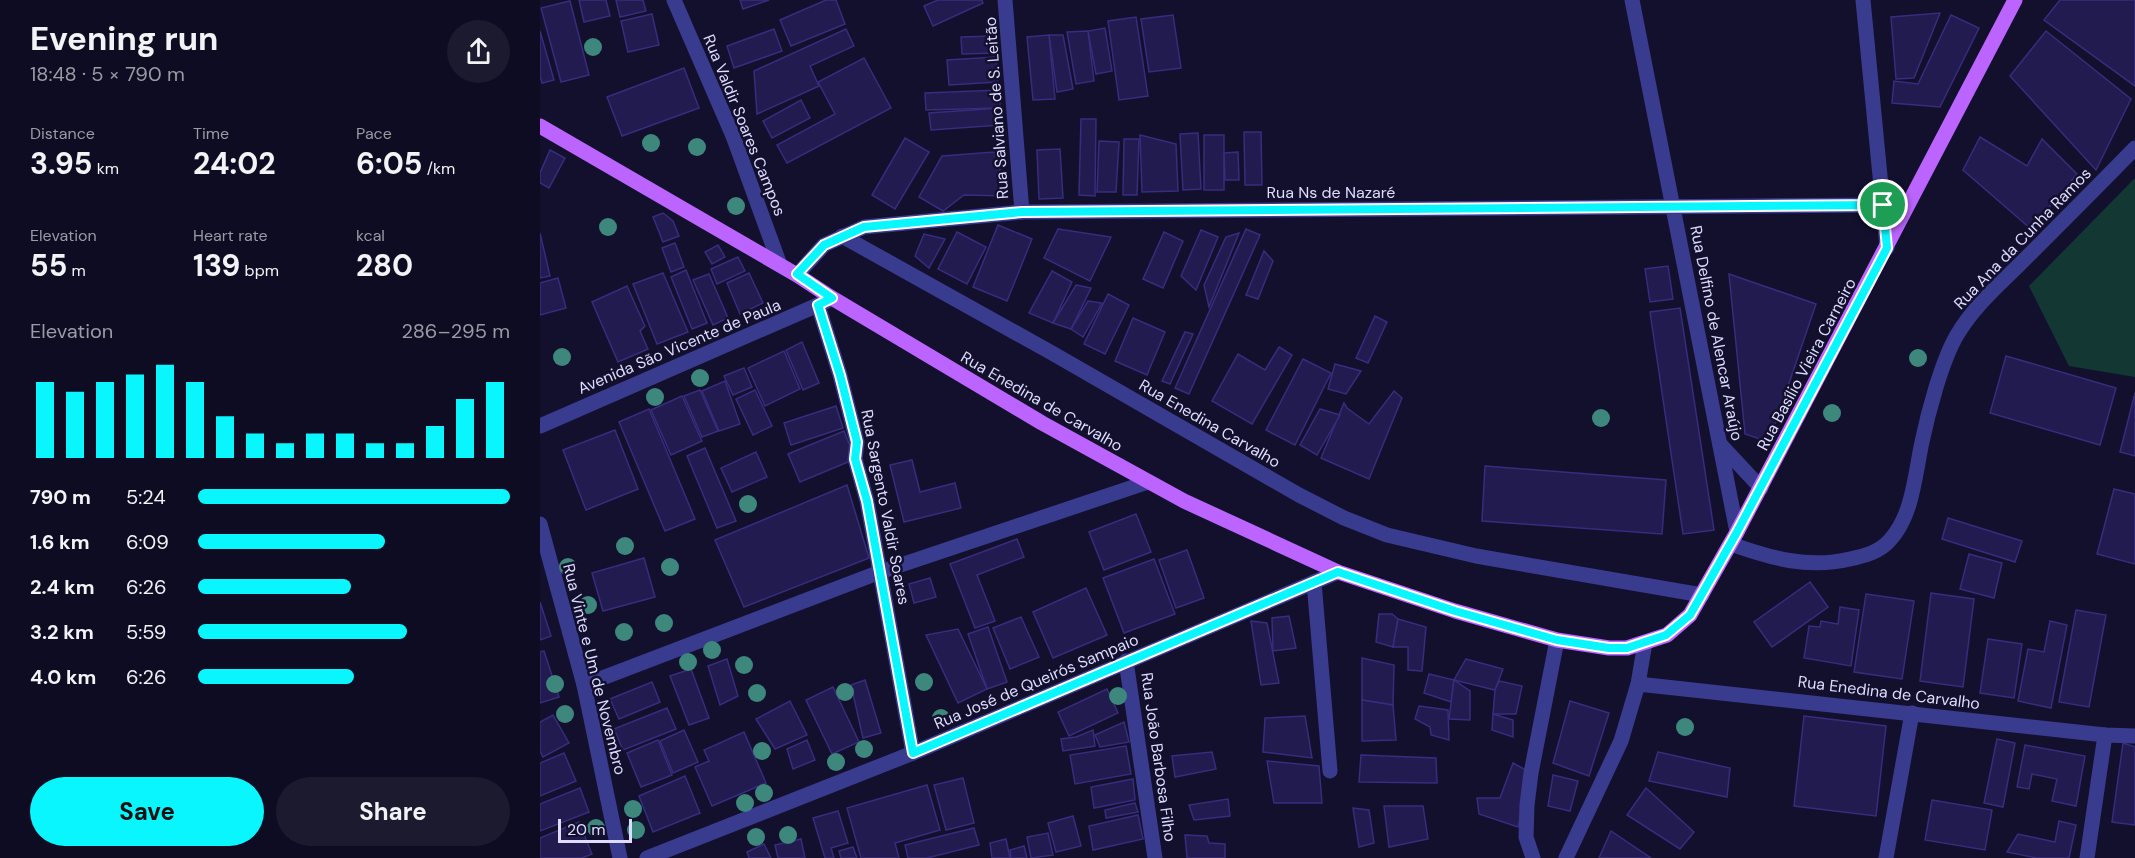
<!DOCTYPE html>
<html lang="en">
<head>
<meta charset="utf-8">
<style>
  body { margin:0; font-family:"DM Sans",sans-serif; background:#1c1a2f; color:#f1f3f6; height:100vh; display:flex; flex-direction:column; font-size:22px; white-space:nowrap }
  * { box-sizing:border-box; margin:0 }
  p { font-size:20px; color:#9b9ba5 }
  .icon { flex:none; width:33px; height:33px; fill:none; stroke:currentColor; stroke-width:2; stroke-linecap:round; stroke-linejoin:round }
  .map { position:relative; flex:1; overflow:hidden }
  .drawer { display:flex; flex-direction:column; background:#0e0c22; width:540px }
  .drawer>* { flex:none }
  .scale { position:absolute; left:18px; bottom:15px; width:74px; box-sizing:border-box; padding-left:6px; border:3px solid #deddff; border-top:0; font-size:16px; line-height:21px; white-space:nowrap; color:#deddff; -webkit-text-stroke:4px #13102e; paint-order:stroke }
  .pin { position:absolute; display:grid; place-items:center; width:51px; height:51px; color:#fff; margin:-26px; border:3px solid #fff; border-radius:50%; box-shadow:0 2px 6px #0007 }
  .round { display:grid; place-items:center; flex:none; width:63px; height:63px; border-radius:32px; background:#1c1a2f }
  .headline { display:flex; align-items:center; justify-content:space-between; height:102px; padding:0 30px }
  h1 { font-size:33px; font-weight:700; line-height:45px }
  .stats { display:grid; grid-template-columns:repeat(3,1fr); gap:9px; height:102px; padding:6px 30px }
  .stats div { display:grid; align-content:center }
  .stats b { font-size:30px; font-weight:700 }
  .stats small { font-size:16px; font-weight:400 }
  .stats p { font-size:16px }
  .chart { height:168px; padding:12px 30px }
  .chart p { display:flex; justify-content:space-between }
  .chart svg { width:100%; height:108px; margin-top:6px; stroke:#09f6ff; stroke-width:6 }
  .action { display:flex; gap:12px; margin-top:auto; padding:12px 30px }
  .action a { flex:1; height:69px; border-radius:36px; background:#09f6ff; color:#111; font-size:24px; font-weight:700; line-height:69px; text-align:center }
  .action a+a { background:#1c1a2f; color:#f1f3f6 }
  ul { padding:0 30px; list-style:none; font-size:20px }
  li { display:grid; grid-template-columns:96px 72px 1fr; align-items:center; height:45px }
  li i { height:15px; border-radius:8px; background:#09f6ff }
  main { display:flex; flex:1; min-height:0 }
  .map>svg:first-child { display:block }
  .green { fill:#133834 }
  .building { fill:#221b50; stroke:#372c7d; stroke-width:1.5 }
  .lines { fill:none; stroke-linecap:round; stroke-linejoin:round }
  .minor { stroke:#393b8f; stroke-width:15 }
  .major { stroke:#bb64ff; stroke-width:15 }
  .tree { fill:#3d877d }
  .route-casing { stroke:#fff; stroke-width:12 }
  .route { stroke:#09f6ff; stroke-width:8 }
  .labels { text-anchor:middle; stroke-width:5; stroke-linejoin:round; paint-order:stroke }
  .street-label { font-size:16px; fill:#deddff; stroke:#13102e }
</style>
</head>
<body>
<main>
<section class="drawer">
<div class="headline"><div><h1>Evening run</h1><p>18:48 · 5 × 790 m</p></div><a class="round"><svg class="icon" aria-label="share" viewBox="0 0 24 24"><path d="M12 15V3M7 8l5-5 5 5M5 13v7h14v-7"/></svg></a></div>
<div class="stats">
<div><p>Distance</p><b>3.95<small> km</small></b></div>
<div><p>Time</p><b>24:02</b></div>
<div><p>Pace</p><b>6:05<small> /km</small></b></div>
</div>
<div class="stats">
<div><p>Elevation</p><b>55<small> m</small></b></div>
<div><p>Heart rate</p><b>139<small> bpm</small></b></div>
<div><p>kcal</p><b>280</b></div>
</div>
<div class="chart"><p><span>Elevation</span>286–295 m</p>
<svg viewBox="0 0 160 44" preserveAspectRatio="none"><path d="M5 44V13M15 44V17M25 44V13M35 44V10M45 44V6M55 44V13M65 44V27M75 44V34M85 44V38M95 44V34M105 44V34M115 44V38M125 44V38M135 44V31M145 44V20M155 44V13"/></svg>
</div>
<ul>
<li><b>790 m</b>5:24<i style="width:100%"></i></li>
<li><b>1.6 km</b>6:09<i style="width:60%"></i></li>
<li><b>2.4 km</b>6:26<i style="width:49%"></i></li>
<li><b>3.2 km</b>5:59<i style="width:67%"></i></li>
<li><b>4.0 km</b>6:26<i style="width:50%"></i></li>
</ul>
<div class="action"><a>Save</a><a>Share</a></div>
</section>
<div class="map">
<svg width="1595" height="858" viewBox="0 0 1595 858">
  <rect width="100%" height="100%" fill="#13102e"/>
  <!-- green -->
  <path class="green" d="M1595 178V377L1529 366 1489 286Z"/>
  <!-- building -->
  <g class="building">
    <path d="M39 0H66L70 16 44 22Z"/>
    <path d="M76 0H103L106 11 80 17Z"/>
    <path d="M200 0H229L203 9Z"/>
    <path d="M286 0H296L305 24 251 46 240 20Z"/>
    <path d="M398 0H442L443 3 393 26 384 6Z"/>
    <path d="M1520 0H1595V86L1504 20Z"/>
    <path d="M30 1 49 75 21 82 1 8Z"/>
    <path d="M1400 13 1374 78 1356 79 1351 17Z"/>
    <path d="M112 14 119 45 88 52 81 21Z"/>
    <path d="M633 15 641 68 609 72 601 19Z"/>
    <path d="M1411 15 1439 28 1400 107 1352 103 1354 81 1378 84Z"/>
    <path d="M596 17 608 96 579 100 568 21Z"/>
    <path d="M565 28 572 71 556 74 548 31Z"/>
    <path d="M234 29 242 51 194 68 187 46Z"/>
    <path d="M306 29 314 46 270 66 279 86 217 114 214 71Z"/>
    <path d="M0 31 14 80 2 83 0 76Z"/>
    <path d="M548 31 554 81 536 84 527 32Z"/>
    <path d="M1506 31 1591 99 1556 170 1470 76Z"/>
    <path d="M509 35H523L533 89 517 92Z"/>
    <path d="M509 35 515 99 493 100 487 37Z"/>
    <path d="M456 36V53L422 54 421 37Z"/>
    <path d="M456 57 458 82 409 85 407 60Z"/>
    <path d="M324 58 351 108 247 163 237 145 295 114 278 82Z"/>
    <path d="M144 68 159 108 82 136 67 97Z"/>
    <path d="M460 90V108L386 110 385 93Z"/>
    <path d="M261 100 270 118 232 138 223 121Z"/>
    <path d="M460 108 461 125 391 130 389 113Z"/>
    <path d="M541 119H556L555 196 539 195Z"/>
    <path d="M704 132H721L722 185H705Z"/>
    <path d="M658 133 661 189 643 190 640 134Z"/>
    <path d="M600 135 636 144 638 191 602 192Z"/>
    <rect x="664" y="135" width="20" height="55"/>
    <path d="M1440 137 1487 166 1502 139 1537 174 1491 229 1423 170Z"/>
    <path d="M365 138 389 152 355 209 332 195Z"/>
    <path d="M584 139H599L597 195H583Z"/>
    <path d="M559 141 579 142 576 192H557Z"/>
    <path d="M520 149 523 198 499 199 497 150Z"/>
    <path d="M10 150 25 158 9 188 0 183V173Z"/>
    <path d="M454 152 469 196 424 195 403 211 379 197 402 156Z"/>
    <path d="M698 152 699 180H685L684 153Z"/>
    <path d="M123 213 133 221 139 236 123 242 113 217Z"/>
    <path d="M458 225 492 239 467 301 433 287Z"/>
    <path d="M518 229 571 237 550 281 504 258Z"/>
    <path d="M706 229 720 235 649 394 635 388Z"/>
    <path d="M661 230 678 237 656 290 641 276Z"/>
    <path d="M417 232 446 247 427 284 398 269Z"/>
    <path d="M624 232 643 241 623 288 603 279Z"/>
    <path d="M0 233 10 276 0 278Z"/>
    <path d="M699 233 669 307 664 285 686 237Z"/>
    <path d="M384 234 405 239 389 268 375 256Z"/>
    <path d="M135 243 144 267 131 272 122 248Z"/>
    <path d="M178 245 185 257 172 264 165 252Z"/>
    <path d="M724 251 733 261 718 299 706 295Z"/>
    <path d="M198 257 205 271 177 284 171 269Z"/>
    <path d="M1128 266 1133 299 1110 302 1105 269Z"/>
    <path d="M146 270 167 323 152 329 131 277Z"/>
    <path d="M512 271 532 282 513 323 489 313Z"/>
    <path d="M123 273 148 332 117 344 93 284Z"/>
    <path d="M209 273 223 303 200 314 187 283Z"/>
    <path d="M169 274 188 318 173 325 153 280Z"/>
    <path d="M1189 274 1276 304 1229 442 1205 434Z"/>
    <path d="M18 278 26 308 0 315V283Z"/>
    <path d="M536 285 551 288 531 329 513 323Z"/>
    <path d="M87 286 105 326 100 331 108 349 78 362 52 302Z"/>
    <path d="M568 294 589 305 565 354 544 344Z"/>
    <path d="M548 301 562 303 543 337 531 329Z"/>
    <path d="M1140 308 1174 530 1143 534 1110 312Z"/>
    <path d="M835 316 847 322 828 363 816 358Z"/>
    <path d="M593 318 625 332 607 375 575 361Z"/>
    <path d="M645 332 653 334 630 384 622 381Z"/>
    <path d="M262 342 279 383 263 390 246 350Z"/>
    <path d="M739 347 752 355 712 424 672 401 698 354 725 370Z"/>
    <path d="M244 351 260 389 225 406 208 368Z"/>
    <path d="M1466 356 1576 388 1560 445 1450 413Z"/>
    <path d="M763 359 791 373 755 445 726 430Z"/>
    <path d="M795 364 821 371 806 394 788 389Z"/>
    <path d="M204 368 212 387 193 395 184 376Z"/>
    <path d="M185 381 200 424 179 431 162 391Z"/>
    <path d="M160 390 178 431 162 437 144 396Z"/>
    <path d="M215 390 232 426 213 435 196 399Z"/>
    <path d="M854 391 862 398 829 479 781 458 804 403 807 408 829 424Z"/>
    <path d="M1595 393V456L1580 452Z"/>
    <path d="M142 396 162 441 131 455 111 410Z"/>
    <path d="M296 406 303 428 251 445 244 423Z"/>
    <path d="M109 409 155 519 125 531 79 422Z"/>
    <path d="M780 409 800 415 777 455 760 445Z"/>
    <path d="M75 430 98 489 46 510 23 450Z"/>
    <path d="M304 431 315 459 260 482 248 454Z"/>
    <path d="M165 448 196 521 177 528 147 456Z"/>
    <path d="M216 452 227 477 192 492 181 468Z"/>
    <path d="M372 460 380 492 415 483 421 508 364 522 350 465Z"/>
    <path d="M945 466 1126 480 1122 534 942 521Z"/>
    <path d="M307 485 329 558 204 607 175 540Z"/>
    <path d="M1574 489 1595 494V564L1557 554Z"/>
    <path d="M596 514 611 552 564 570 549 532Z"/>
    <path d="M1408 518 1482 541 1475 562 1402 539Z"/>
    <path d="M477 539 484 557 437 575 455 621 435 628 410 564Z"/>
    <path d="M647 550 664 598 636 608 619 560Z"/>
    <path d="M1429 554 1462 563 1454 598 1420 589Z"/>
    <path d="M104 558 115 597 63 611 52 573Z"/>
    <path d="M614 559 635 614 584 633 563 578Z"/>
    <path d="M390 578 396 597 374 603 369 584Z"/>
    <path d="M1270 582 1288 607 1232 647 1214 622Z"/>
    <path d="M546 588 567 635 513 658 493 612Z"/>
    <path d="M1391 593 1434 599 1423 687 1380 681Z"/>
    <path d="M1326 594 1374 601 1362 679 1314 672Z"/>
    <path d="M0 602 11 636 0 640Z"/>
    <path d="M1300 607 1319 610 1311 666 1264 658 1269 626 1280 627 1281 621 1298 624Z"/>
    <path d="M1536 610 1566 615 1549 707 1519 702Z"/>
    <path d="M839 614H852L858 619 853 647 836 642Z"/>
    <path d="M749 616 756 648 733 651 732 618Z"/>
    <path d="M481 617 499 657 470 669 453 628Z"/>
    <path d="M858 619 886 627 882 671 868 670V647H853Z"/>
    <path d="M711 621 727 623 739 683 721 685Z"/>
    <path d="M1510 621 1527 625 1511 708 1478 701 1488 649 1504 652Z"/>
    <path d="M448 627 467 682 447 689 428 634Z"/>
    <path d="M418 629 447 689 418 703 386 635Z"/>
    <path d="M1448 639 1482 644 1474 698 1440 693Z"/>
    <path d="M4 651 19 697 0 703V652Z"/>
    <path d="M822 658 854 665 853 705 822 700Z"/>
    <path d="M187 659 198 696 180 705 168 666Z"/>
    <path d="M926 659 963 669 955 690 914 680Z"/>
    <path d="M151 669 169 718 149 725 130 676Z"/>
    <path d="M889 674 914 680 911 702 884 693Z"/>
    <path d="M325 680 341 733 323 738 311 685Z"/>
    <path d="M914 680 930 691V720L909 719Z"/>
    <path d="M959 681 982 686 976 714H953L955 690Z"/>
    <path d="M112 682 120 702 79 719 70 699Z"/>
    <path d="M293 687 319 742 292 754 266 700Z"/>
    <path d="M567 689 578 713 529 736 518 712Z"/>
    <path d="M822 700 853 705 856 740 822 741Z"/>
    <path d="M250 701 267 735 235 749 216 719Z"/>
    <path d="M1030 701 1069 713 1049 776 1013 763Z"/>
    <path d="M879 706 908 710 909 740 891 735 890 727 875 719Z"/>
    <path d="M127 708 136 729 83 750 74 729Z"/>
    <path d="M953 714 973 720V737L952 730Z"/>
    <path d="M13 715 29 743 3 757 0 751V722Z"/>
    <path d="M765 716 772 758 723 752 725 718Z"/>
    <path d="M1264 716 1346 726 1336 816 1254 806Z"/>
    <path d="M584 722 589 742 560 747 555 735Z"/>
    <path d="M144 730 158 762 133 773 120 741Z"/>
    <path d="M553 730 555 746 523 751 521 739 536 737Z"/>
    <path d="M204 732 226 783 172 806 155 767 169 761 164 750Z"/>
    <path d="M1457 739 1475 743 1463 807 1444 803Z"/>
    <path d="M118 740 132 775 101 787 87 753Z"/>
    <path d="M267 740 275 760 253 769 247 749Z"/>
    <path d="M1583 743 1595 747V825L1572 822Z"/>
    <path d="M1485 745 1545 756 1536 806 1512 801 1517 779 1492 774 1489 789 1477 787Z"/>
    <path d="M586 746 591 774 535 784 530 755Z"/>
    <path d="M672 752 676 769 635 777 632 756Z"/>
    <path d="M1118 752 1190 768 1187 797 1109 781Z"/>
    <path d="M24 753 36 781 0 796V763Z"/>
    <path d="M821 755 896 758 897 783 819 782Z"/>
    <path d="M727 761 779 766 782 803H734Z"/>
    <path d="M973 763 991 773 978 827 939 814 937 798H960Z"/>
    <path d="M1013 775 1038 781 1030 811 1008 806Z"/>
    <path d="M145 776 160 813 113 832 99 796Z"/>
    <path d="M423 778 434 823 406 830 394 785Z"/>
    <path d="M593 779 595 800 554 808 551 787Z"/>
    <path d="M387 785 400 830 355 843 359 858H321L307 808Z"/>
    <path d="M40 788 49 812 0 831V804Z"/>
    <path d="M1106 788 1154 832 1140 849 1087 815Z"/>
    <path d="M688 799 690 816 654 820 649 805Z"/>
    <path d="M1392 800 1452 810 1445 850 1385 840Z"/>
    <path d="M595 803 598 812 566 818 565 810Z"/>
    <path d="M844 806H883L888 839 849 847Z"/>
    <path d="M813 808 829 810 834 843 819 847Z"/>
    <path d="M298 811 308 843 291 848 294 858H285L273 818Z"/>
    <path d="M598 815 603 839 553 850 549 826Z"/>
    <path d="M533 816 541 846 516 852 508 823Z"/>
    <path d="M1519 821 1536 825 1529 858H1497L1467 852 1478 834 1515 842Z"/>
    <path d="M39 822 52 854 42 858H0V838Z"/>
    <path d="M434 828 439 845 387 858H368L365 845Z"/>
    <path d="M1071 831 1111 858H1059Z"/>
    <path d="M508 833 513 855 491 858 487 837Z"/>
    <path d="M645 835 667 836 669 843 685 844V858H647Z"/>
    <path d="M261 839 265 858H238L235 845Z"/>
    <path d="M466 839 470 858H452L450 843Z"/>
    <path d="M224 844 231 858H209L207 852Z"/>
    <path d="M484 846 487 858H471L470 850Z"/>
    <path d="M313 847 317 858H301L299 851Z"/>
  </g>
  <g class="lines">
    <!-- minor -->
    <g class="minor">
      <path d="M134 0 193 136 240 265"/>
      <path d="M465 0 482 212"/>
      <path d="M1092 0 1197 532"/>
      <path d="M1323 0 1347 248"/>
      <path d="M302 236 512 353 759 495 804 518 847 535 936 556 1162 595"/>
      <path d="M257 275 284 245 324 227 482 212 1343 205"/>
      <path d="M278 305 300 375 317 442 315 459 327 501 373 753"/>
      <path d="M0 426 287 301"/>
      <path d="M1180 444 1221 488"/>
      <path d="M0 524 44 685 80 858"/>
      <path d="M1191 544C1230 558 1268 569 1310 559 1324 556 1340 552 1350 540 1373 515 1375 474 1382 442 1388 413 1402 360 1417 335 1434 306 1460 284 1483 261 1521 223 1558 186 1595 148"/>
      <path d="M774 582 790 771"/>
      <path d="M586 661 615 858"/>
      <path d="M1098 684 1565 735 1595 736"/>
      <path d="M44 685 340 572 608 482"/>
      <path d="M107 858 373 753 798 572"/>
      <path d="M993 858 986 837 987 805 991 773 1017 640"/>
      <path d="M1026 858 1081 741 1098 684 1105 643"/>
      <path d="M1346 858 1372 713"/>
      <path d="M1547 858 1565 735"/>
    </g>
    <!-- major -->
    <path class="major" d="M0 126 257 275 292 298 502 423 644 501 798 572 915 611 1017 640 1069 648H1087L1127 635 1150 615 1197 532 1475 0"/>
  </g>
  <!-- trees -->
  <g class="tree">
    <circle cx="53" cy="47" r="9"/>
    <circle cx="111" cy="143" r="9"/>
    <circle cx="157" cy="147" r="9"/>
    <circle cx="196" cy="206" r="9"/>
    <circle cx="68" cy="227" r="9"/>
    <circle cx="22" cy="357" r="9"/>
    <circle cx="1378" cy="358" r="9"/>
    <circle cx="160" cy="378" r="9"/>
    <circle cx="115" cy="397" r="9"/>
    <circle cx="1292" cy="413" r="9"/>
    <circle cx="1061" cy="418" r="9"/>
    <circle cx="208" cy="504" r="9"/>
    <circle cx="85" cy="546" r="9"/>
    <circle cx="28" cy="567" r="9"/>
    <circle cx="130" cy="567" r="9"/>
    <circle cx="48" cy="605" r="9"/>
    <circle cx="124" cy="623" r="9"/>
    <circle cx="84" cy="632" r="9"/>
    <circle cx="172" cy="650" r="9"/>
    <circle cx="148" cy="662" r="9"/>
    <circle cx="204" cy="665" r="9"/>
    <circle cx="384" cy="682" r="9"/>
    <circle cx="15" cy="684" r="9"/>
    <circle cx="305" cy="692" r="9"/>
    <circle cx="217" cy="693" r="9"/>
    <circle cx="578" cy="696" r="9"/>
    <circle cx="25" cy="714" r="9"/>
    <circle cx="401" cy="718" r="9"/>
    <circle cx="1145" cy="727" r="9"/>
    <circle cx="324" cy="749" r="9"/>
    <circle cx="222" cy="751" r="9"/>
    <circle cx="296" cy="762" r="9"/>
    <circle cx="224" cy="793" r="9"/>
    <circle cx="205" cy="803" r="9"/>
    <circle cx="93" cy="809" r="9"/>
    <circle cx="56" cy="828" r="9"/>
    <circle cx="96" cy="830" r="9"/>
    <circle cx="248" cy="835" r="9"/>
    <circle cx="216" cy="837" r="9"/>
  </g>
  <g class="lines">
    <!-- route casing -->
    <g class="route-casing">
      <path id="route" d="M1343 205 1347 248 1197 532 1150 615 1126 635 1087 648H1069L1017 640 915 611 798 572 373 753 327 501 315 459 317 442 300 375 278 305 292 298 257 274 284 245 324 227 482 212Z"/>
    </g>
    <!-- route -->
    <use href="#route" class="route"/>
  </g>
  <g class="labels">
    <!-- street labels -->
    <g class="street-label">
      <text transform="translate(456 108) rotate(-94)" y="6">Rua Salviano de S. Leitão</text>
      <text transform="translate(205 125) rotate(68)" y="6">Rua Valdir Soares Campos</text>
      <text x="791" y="198">Rua Ns de Nazaré</text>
      <text transform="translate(1482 238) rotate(-46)" y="6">Rua Ana da Cunha Ramos</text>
      <text transform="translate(1177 333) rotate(79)" y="6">Rua Delfino de Alencar Araújo</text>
      <text transform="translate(139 346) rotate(-23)" y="6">Avenida São Vicente de Paula</text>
      <text transform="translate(1266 364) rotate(-62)" y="6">Rua Basílio Vieira Carneiro</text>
      <text transform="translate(502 401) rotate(30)" y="6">Rua Enedina de Carvalho</text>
      <text transform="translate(670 423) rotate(30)" y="6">Rua Enedina Carvalho</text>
      <text transform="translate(346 507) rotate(79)" y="6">Rua Sargento Valdir Soares</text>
      <text transform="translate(55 669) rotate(76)" y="6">Rua Vinte e Um de Novembro</text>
      <text transform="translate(496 681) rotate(-23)" y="6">Rua José de Queirós Sampaio</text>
      <text transform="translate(1349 692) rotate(7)" y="6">Rua Enedina de Carvalho</text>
      <text transform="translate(619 757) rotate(82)" y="6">Rua João Barbosa Filho</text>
    </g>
  </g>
</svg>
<div class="scale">20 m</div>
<div class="pin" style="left:1343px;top:205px;background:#1e9e55"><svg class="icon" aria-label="arrive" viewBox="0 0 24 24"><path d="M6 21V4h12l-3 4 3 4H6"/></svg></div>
</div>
</main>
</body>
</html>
